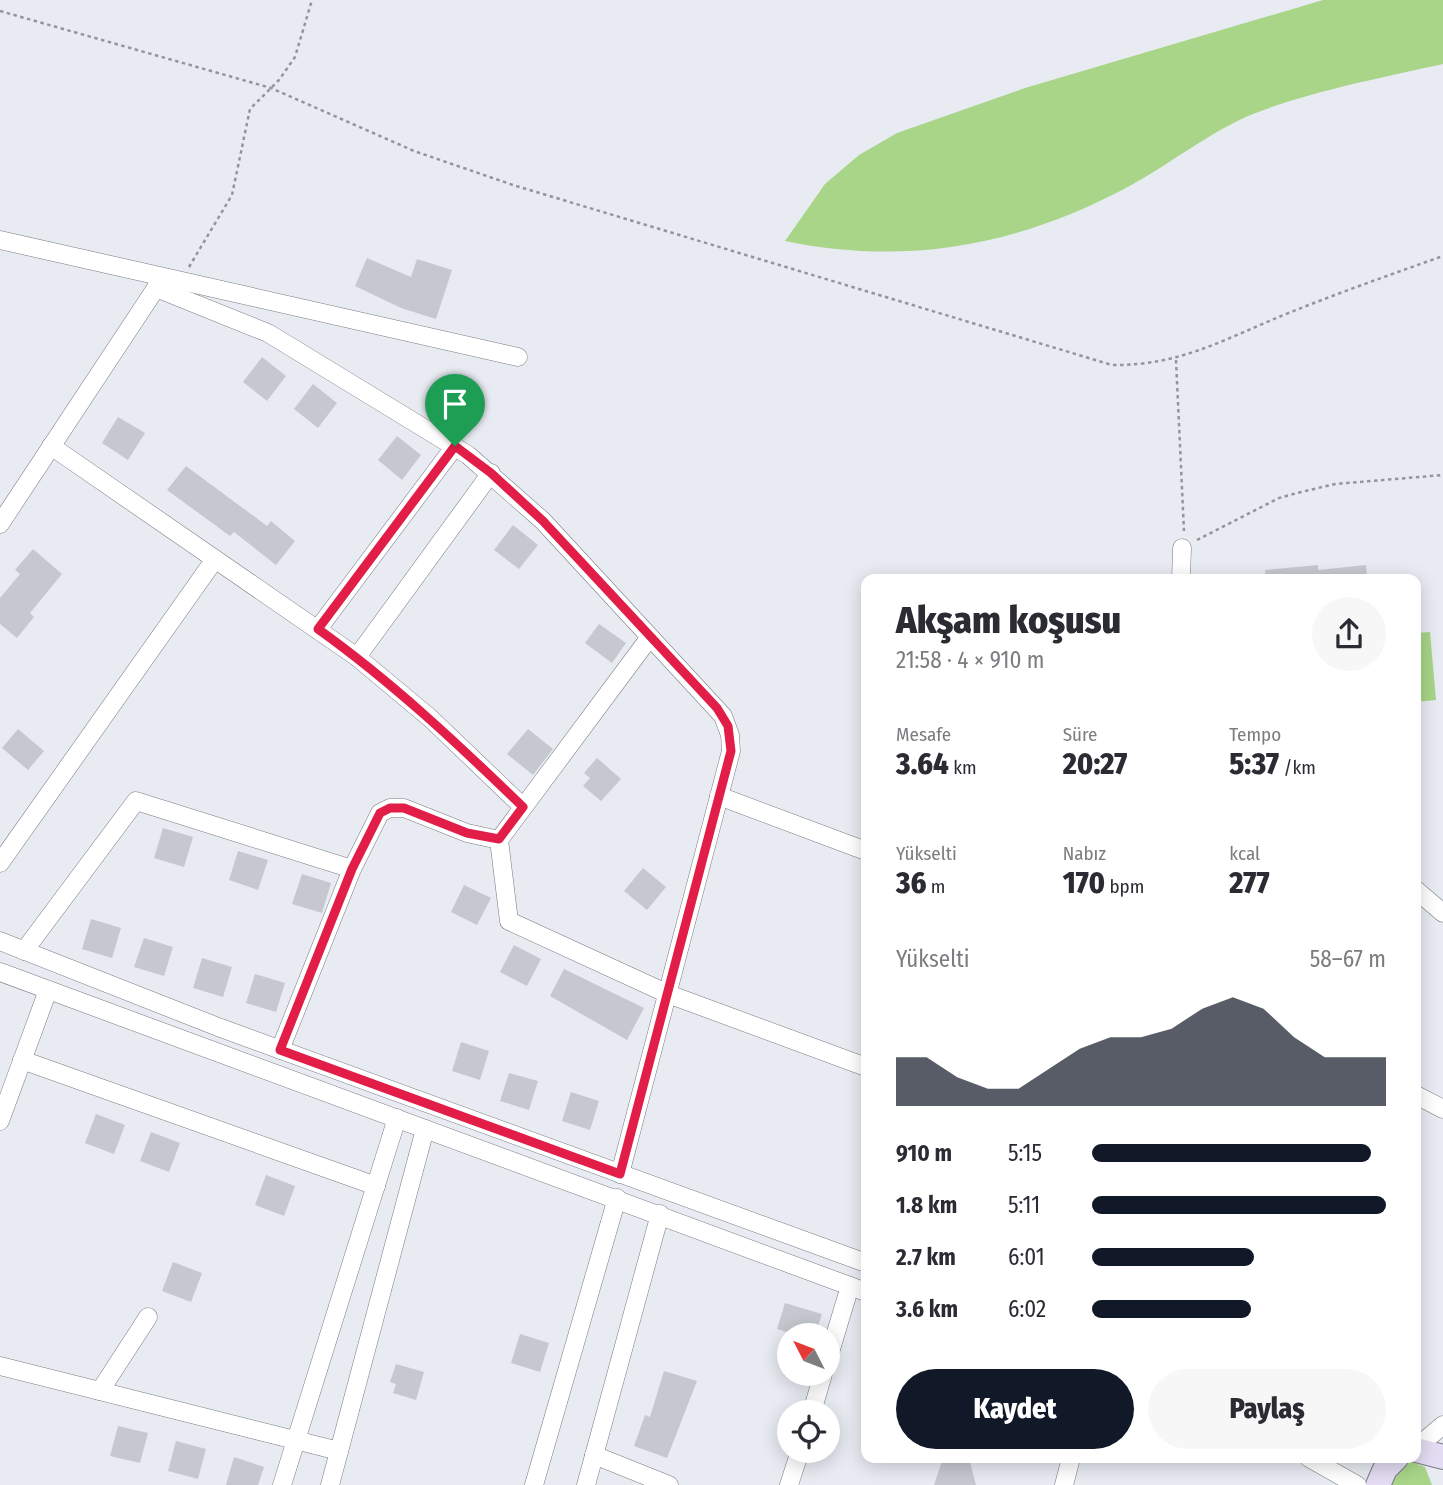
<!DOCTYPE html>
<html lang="tr">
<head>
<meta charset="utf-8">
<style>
  body { margin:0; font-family:"Fira Sans Condensed",sans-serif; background:#f7f7f7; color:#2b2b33; height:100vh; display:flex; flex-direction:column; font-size:26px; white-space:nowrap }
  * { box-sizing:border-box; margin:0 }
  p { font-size:23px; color:#7c7c81 }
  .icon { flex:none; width:38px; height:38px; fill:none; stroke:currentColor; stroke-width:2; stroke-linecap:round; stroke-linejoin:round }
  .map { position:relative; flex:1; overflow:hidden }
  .sheet { position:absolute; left:861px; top:574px; width:560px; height:889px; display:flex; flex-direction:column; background:#fff; border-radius:14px; box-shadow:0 4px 18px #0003 }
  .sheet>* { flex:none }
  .needle { width:46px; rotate:312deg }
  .buttons { position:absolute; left:777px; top:1323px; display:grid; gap:14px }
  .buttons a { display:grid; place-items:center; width:63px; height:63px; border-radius:50%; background:#fff; box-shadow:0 4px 18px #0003; font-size:35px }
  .pin { position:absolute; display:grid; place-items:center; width:60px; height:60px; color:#fff; margin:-72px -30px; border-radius:50% 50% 50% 0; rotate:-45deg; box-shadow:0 0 7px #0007 }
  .pin .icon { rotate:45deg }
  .round { display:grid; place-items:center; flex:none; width:74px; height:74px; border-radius:37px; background:#f7f7f7 }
  .head { display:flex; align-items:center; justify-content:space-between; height:119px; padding:0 35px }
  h1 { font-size:38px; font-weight:800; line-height:52px }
  .metrics { display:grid; grid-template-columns:repeat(3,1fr); gap:10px; height:119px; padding:7px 35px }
  .metrics div { display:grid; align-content:center }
  .metrics b { font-size:30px; font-weight:800 }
  .metrics small { font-size:19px; font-weight:400 }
  .metrics p { font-size:19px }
  .chart { height:196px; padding:14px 35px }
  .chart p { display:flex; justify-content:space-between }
  .chart svg { width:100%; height:126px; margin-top:7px; fill:#111827; opacity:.7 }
  .button { display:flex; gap:14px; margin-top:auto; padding:14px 35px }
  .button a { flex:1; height:80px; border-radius:42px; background:#111827; color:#fff; font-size:28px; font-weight:800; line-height:80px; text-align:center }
  .button a+a { background:#f7f7f7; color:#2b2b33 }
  ul { padding:0 35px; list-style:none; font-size:23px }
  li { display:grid; grid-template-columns:112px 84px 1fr; align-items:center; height:52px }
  li i { height:18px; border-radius:9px; background:#111827 }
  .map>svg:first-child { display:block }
  .green { fill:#a8d588 }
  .building { fill:#c5c8cf }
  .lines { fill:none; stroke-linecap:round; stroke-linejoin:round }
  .street-casing { stroke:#787b81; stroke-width:19 }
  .secondary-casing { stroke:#787b81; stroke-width:26 }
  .path { stroke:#93959a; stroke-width:2.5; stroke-dasharray:3.5 3.5; stroke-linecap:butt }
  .street { stroke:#fff; stroke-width:18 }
  .secondary { stroke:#e3dcf2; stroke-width:24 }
  .route-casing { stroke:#fff; stroke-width:14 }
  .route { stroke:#e11d48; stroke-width:9 }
</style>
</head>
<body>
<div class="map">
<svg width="1443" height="1485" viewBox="0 0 1443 1485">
  <rect width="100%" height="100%" fill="#e9ebf3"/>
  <!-- green -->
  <g class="green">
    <path d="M1323 0H1443V64C1384 77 1303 93 1248 116 1205 135 1166 167 1124 189 1016 246 905 266 785 241L825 184 859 155 897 133 1025 88Z"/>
    <path d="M1430 632 1436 700 1416 702V633Z"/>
    <path d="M1405 1459 1425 1467 1432 1485H1378Z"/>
  </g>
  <!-- building -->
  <g class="building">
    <path d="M367 258 411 277 417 259 452 270 436 319 401 308 355 286Z"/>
    <path d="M262 357 286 376 267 401 243 382Z"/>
    <path d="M313 384 337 403 318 428 294 409Z"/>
    <path d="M118 417 145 433 128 460 102 443Z"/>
    <path d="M397 436 421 455 402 480 378 460Z"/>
    <path d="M186 466 267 526 271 521 295 541 276 565 234 532 230 536 167 490Z"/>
    <path d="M513 525 538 545 519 569 494 550Z"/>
    <path d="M33 549 62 574 30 613 34 617 17 638 0 624V598L20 574 15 570Z"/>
    <path d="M1318 565V570L1366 565 1367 579H1266L1265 570Z"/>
    <path d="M599 624 626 643 612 663 585 643Z"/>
    <path d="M18 729 44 751 28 770 2 748Z"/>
    <path d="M528 729 553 749 533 775 507 754Z"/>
    <path d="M597 758 621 779 601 801 583 786 590 778 584 773Z"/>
    <path d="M163 828 193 837 184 867 154 858Z"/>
    <path d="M238 851 268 860 258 890 229 880Z"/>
    <path d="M643 868 666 887 647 910 624 891Z"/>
    <path d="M302 874 331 883 322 913 292 904Z"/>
    <path d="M464 885 491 898 477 925 451 912Z"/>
    <path d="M91 919 121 928 112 958 82 949Z"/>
    <path d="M144 938 173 947 164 976 134 967Z"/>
    <path d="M514 945 541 959 527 986 500 972Z"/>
    <path d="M202 958 232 967 223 997 193 988Z"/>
    <path d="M564 969 644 1008 627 1040 550 996Z"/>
    <path d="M255 974 285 983 276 1012 246 1003Z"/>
    <path d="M461 1042 489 1051 480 1080 452 1071Z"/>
    <path d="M509 1073 538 1081 529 1110 500 1101Z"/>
    <path d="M571 1092 599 1101 590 1130 562 1121Z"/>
    <path d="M96 1114 125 1125 114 1154 85 1143Z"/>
    <path d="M151 1132 180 1143 169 1172 140 1161Z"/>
    <path d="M266 1175 295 1186 284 1216 255 1205Z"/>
    <path d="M173 1262 202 1273 191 1302 162 1291Z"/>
    <path d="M785 1303 822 1314 815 1335H797L777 1329Z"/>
    <path d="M520 1334 549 1343 540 1372 511 1363Z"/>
    <path d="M396 1364 424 1372 416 1400 393 1393 396 1384 390 1382Z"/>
    <path d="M664 1371 697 1381 667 1458 634 1446 645 1415 650 1417Z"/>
    <path d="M118 1426 148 1433 140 1463 110 1456Z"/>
    <path d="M176 1441 206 1449 198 1479 168 1471Z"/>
    <path d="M234 1457 264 1467 258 1485H226Z"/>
    <path d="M943 1458H969L976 1485H934Z"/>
  </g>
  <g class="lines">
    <!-- street casing -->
    <g class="street-casing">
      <g id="street">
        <path d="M0 240 518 357"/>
        <path d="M156 288 268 333 468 455 543 521 723 716 730 735 731 751 620 1174"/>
        <path d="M51 446 357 657 430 718 523 807"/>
        <path d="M0 524 156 288 160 277"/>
        <path d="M1181 579 1182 548"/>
        <path d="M318 629 455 446"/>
        <path d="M650 637 499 840 509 921 668 994 866 1067"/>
        <path d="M357 657 491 473"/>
        <path d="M719 796 866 851"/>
        <path d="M0 863 215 559"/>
        <path d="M1416 890 1443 913"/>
        <path d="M0 941 218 1027 866 1263"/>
        <path d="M24 951 136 801 352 869"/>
        <path d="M0 972 866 1292"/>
        <path d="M280 1050 352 869 380 813 390 808H404L467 833 499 840"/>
        <path d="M22 1060 376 1186"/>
        <path d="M1416 1095 1443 1109"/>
        <path d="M0 1121 48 990"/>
        <path d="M828 1359 850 1286"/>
        <path d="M0 1366 339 1451"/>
        <path d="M100 1391 148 1317"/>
        <path d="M812 1412 823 1374"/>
        <path d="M1416 1448 1443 1425"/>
        <path d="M594 1455 669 1485"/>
        <path d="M1309 1458 1357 1485"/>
        <path d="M282 1485 397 1118"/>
        <path d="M330 1485 425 1129"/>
        <path d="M534 1485 617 1198"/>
        <path d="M586 1485 660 1214"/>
        <path d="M789 1485 800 1451"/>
        <path d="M1064 1485 1071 1458"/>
      </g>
    </g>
    <!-- secondary casing -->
    <g class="secondary-casing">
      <g id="secondary">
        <path d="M1416 1450 1443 1457"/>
        <path d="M1378 1485 1385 1469 1396 1458"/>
      </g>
    </g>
    <!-- path -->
    <g class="path">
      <path d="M0 11 271 88 414 151 513 185 1112 365C1182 366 1228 337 1291 312 1341 292 1392 274 1443 256"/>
      <path d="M189 267 232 195 250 109 279 80 295 57 312 0"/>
      <path d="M1176 360 1184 531"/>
      <path d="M1197 540 1279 498 1297 493 1335 484 1443 475"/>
    </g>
    <!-- street -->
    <use href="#street" class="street"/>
    <!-- secondary -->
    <use href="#secondary" class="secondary"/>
  </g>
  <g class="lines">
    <!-- route casing -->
    <g class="route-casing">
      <path id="route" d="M455 446 491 473 543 521 717 708 728 726 731 751 620 1174 280 1050 352 869 380 813 390 808H404L467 833 499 839 523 807C458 744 392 682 318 629Z"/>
    </g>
    <!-- route -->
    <use href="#route" class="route"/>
  </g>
</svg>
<div class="buttons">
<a><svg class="needle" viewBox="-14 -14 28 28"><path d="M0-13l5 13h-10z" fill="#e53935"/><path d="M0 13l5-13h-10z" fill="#7c7c81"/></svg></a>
<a><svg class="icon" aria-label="locate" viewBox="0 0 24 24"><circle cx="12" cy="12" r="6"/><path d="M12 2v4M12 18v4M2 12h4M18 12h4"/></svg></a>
</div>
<div class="pin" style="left:455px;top:446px;background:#1e9e55"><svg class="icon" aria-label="arrive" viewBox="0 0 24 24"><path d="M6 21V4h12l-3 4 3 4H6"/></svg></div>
<section class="sheet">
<div class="head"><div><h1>Akşam koşusu</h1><p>21:58 · 4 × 910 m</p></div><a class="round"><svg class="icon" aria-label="share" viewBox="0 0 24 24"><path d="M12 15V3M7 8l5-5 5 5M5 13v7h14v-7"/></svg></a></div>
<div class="metrics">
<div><p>Mesafe</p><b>3.64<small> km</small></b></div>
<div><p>Süre</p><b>20:27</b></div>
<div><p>Tempo</p><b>5:37<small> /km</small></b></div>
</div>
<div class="metrics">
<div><p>Yükselti</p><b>36<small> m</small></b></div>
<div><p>Nabız</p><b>170<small> bpm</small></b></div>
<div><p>kcal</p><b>277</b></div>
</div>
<div class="chart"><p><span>Yükselti</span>58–67 m</p>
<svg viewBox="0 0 160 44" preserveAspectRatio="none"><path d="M0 44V27L10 27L20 34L30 38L40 38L50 31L60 24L70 20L80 20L90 17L100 10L110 6L120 10L130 20L140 27L150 27L160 27V44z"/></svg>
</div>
<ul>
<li><b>910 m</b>5:15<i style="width:95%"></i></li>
<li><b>1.8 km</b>5:11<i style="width:100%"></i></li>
<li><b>2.7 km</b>6:01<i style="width:55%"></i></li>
<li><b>3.6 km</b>6:02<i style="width:54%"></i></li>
</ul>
<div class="button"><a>Kaydet</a><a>Paylaş</a></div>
</section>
</div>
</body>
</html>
